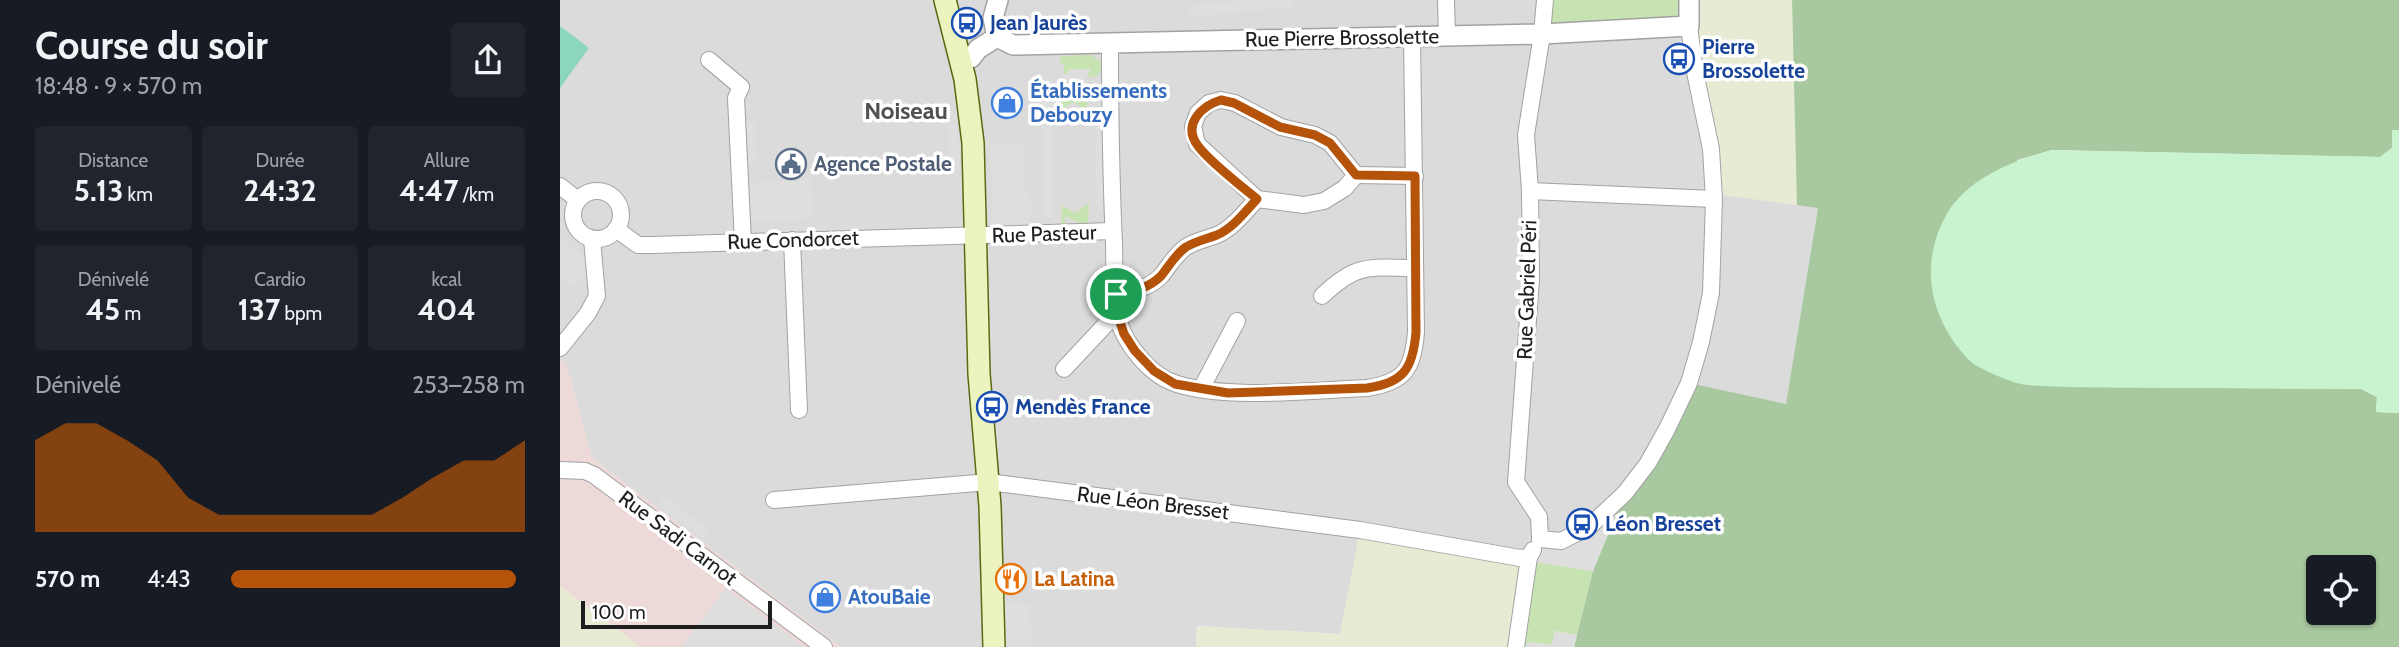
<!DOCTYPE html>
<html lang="fr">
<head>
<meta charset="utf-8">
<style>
  body { margin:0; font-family:Cabin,sans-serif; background:#20242c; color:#f1f3f6; height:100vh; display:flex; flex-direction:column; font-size:26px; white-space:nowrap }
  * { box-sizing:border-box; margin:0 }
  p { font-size:23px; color:#9ea1a6 }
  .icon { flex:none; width:38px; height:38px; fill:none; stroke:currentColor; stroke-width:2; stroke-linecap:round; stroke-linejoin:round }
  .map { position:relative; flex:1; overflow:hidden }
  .sheet { display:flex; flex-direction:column; background:#171b24; width:560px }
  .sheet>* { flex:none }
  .buttons { position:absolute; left:1746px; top:555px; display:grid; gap:14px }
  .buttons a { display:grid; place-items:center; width:70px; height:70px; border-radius:7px; background:#171b24; box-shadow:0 2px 5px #0004; font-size:35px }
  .scale { position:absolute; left:21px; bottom:18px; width:191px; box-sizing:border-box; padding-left:7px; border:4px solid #1e1e1e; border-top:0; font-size:19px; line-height:24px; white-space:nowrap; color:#1e1e1e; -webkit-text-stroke:5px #fff; paint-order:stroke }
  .pin { position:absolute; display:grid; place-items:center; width:60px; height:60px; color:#fff; margin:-30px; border:4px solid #fff; border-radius:50%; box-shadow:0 2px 7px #0007 }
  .round { display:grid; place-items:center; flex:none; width:74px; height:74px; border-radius:7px; background:#20242c }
  .head { display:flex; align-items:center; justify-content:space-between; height:119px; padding:0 35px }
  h1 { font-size:38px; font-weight:800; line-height:52px }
  .metrics { display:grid; grid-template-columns:repeat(3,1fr); gap:10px; height:119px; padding:7px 35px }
  .metrics div { display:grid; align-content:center; border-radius:7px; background:#20242c; text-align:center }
  .metrics b { font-size:30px; font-weight:800 }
  .metrics small { font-size:19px; font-weight:400 }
  .metrics p { font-size:19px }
  .chart { height:196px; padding:14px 35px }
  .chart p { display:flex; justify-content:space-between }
  .chart svg { width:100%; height:126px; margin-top:7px; fill:#b45309; opacity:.7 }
  ul { padding:0 35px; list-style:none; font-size:23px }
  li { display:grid; grid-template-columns:112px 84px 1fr; align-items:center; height:52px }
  li i { height:18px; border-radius:9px; background:#b45309 }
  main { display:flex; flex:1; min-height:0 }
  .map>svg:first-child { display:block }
  .residential { fill:#dcdbdb }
  .commercial { fill:#edd9d7 }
  .farmland { fill:#e7ebd3 }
  .grass { fill:#c6e3b1 }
  .forest { fill:#a8c99f; fill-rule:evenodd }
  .park { fill:#c7f4ce }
  .pitch { fill:#8cd5be }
  .parking { fill:#dedede }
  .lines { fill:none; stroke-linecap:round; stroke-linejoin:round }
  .minor-casing { stroke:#a2a2a2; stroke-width:18 }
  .tertiary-casing { stroke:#a2a2a2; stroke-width:22 }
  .secondary-casing { stroke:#5a6a11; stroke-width:24 }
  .minor { stroke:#fff; stroke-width:16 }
  .tertiary { stroke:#fff; stroke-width:19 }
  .secondary { stroke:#ecf3bf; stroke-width:21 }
  .route-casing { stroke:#fff; stroke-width:14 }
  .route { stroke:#b45309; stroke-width:9 }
  .labels { text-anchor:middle; stroke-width:7; stroke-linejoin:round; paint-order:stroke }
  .transit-label { font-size:21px; font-weight:bold; fill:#164399; stroke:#fff; text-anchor:start }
  .street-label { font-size:21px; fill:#1e1e1e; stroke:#fff }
  .shop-label { font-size:21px; font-weight:bold; fill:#366cbe; stroke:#fff; text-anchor:start }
  .service-label { font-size:21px; font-weight:bold; fill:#4e5e75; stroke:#fff; text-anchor:start }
  .food-label { font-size:21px; font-weight:bold; fill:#c56008; stroke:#fff; text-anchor:start }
  .quarter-label { font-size:24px; font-weight:bold; fill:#515151; stroke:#fff }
</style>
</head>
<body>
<main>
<section class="sheet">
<div class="head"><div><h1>Course du soir</h1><p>18:48 · 9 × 570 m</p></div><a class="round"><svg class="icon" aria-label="share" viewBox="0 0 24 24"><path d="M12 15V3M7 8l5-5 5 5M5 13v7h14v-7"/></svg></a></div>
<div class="metrics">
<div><p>Distance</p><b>5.13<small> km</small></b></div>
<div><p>Durée</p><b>24:32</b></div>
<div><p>Allure</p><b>4:47<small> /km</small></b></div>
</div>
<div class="metrics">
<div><p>Dénivelé</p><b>45<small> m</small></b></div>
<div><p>Cardio</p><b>137<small> bpm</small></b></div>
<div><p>kcal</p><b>404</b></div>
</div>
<div class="chart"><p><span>Dénivelé</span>253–258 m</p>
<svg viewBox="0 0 160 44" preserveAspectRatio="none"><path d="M0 44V12L10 6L20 6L30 12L40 19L50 32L60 38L70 38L80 38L90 38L100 38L110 38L120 32L130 25L140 19L150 19L160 12V44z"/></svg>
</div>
<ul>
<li><b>570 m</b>4:43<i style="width:97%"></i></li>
</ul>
</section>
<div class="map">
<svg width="1839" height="647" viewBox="0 0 1839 647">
  <rect width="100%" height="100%" fill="#eeece6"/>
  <!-- residential -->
  <path class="residential" d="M0 0H985L1129 26 1258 208 1226 404 1065 493 993 545 969 557 780 634 637 626 636 647H281L32 458 6 363 0 358Z"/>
  <!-- commercial -->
  <path class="commercial" d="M0 358 6 362 32 458 281 647H81L0 586Z"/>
  <!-- farmland -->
  <g class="farmland">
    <path d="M1129 0H1232L1237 205 1153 194Z"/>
    <path d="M800 530 969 557 956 647H636L637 626 780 634Z"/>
    <path d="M0 586 41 618 81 647H0Z"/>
  </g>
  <!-- grass -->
  <g class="grass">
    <path d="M985 0H1129V26L982 34Z"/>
    <path d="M531 55 541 62 542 69 537 76 527 77 530 69H510L507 74H504V65L501 64 500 56Z"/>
    <path d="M527 91V111L514 102 500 110V93L504 92V99H524V92Z"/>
    <path d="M529 203 528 225H524L505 216V225H501L502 205 515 213Z"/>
    <path d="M969 561 1033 571 1017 635 995 631 992 645 968 642 966 647H956Z"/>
  </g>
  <!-- forest -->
  <path class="forest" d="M1232 0H1839V130H1832V148L1820 157 1492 150 1457 160 1505 387 1801 389 1817 397 1816 412 1839 413V647H1014L1033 571 1065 493 1129 383 1226 404 1258 208 1237 205ZM1759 567H1804V612H1759Z"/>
  <!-- park -->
  <path class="park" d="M1832 130H1839V413L1816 412 1817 397 1801 389 1505 387C1490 386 1471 387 1457 383 1446 380 1415 367 1409 360 1369 318 1358 263 1388 212 1410 177 1455 160 1492 150L1820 157 1832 148Z"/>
  <!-- pitch -->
  <path class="pitch" d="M0 26 29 48 0 88Z"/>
  <!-- parking -->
  <g class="parking">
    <path d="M692 0H733L732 7 628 17 631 5Z"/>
    <path d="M510 69H531L526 78 504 79Z"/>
    <path d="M482 102H492L493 217H483Z"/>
    <path d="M389 109 396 116 401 169 397 173 391 166Z"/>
    <path d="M546 114 547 211H537L535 115Z"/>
    <path d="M184 121H195L196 164H184Z"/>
    <path d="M430 144H465V189L471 200V227L433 225Z"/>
    <path d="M251 179 253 219 191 222 189 183Z"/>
    <path d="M0 237 28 259 27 270 15 288 0 276Z"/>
    <path d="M1065 493 1033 571 969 561V557L993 545Z"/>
    <path d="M105 496 149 530 143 538 99 504Z"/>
    <path d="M166 588 244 647H121Z"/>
    <path d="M469 603 472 647H444L445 604Z"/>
    <path d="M995 631 1017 635 1014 647H966L967 642 992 645Z"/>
  </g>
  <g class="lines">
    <!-- minor casing -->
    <g class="minor-casing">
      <g id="minor">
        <path d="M886 0 887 36"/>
        <path d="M550 42C550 110 551 177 554 244 555 268 552 296 558 319 565 344 590 376 617 384 668 400 753 390 807 388 845 382 853 369 856 332L852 36"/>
        <path d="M149 60 181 87 176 98 183 242"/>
        <path d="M661 100 675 103 721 127 755 135 770 143 796 175 785 188 764 201 744 205 697 199 637 144 633 126 638 113 649 103Z"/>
        <path d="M796 175 855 176"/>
        <path d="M0 186 18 200"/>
        <circle cx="37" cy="215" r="24"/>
        <path d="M970 191 1154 199"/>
        <path d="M56 229 78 245H92L553 231"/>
        <path d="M232 240 239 410"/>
        <path d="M556 294C573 291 588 289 601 276 609 266 615 255 626 247 636 241 646 239 657 235 673 228 685 212 697 199"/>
        <path d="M762 296C798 262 809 268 855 268"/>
        <path d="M0 348 28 313 37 296 32 239"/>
        <path d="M504 369 547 323 557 316"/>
        <path d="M641 389 677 321"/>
        <path d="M0 470 25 471 34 475 264 647"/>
        <path d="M214 500 429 482 800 530 960 558 969 557"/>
        <path d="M980 539 1001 541 1015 534 1030 526 1065 493 1088 463 1107 429 1129 383 1141 342 1151 293 1154 199 1151 149 1135 72 1129 26"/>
        <path d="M980 539 979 517 956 482 971 279 970 191 966 135 982 34 985 0"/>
        <path d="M956 647 969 557 973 550"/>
      </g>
    </g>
    <!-- tertiary casing -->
    <g class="tertiary-casing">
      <g id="tertiary">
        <path d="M437 37 453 45 982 34 1129 26V0"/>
        <path d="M437 37 433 18 438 0"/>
        <path d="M411 58 418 49 437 37"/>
      </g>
    </g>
    <!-- secondary casing -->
    <g class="secondary-casing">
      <path id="secondary" d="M385 0 405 79 413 143 419 374 430 506 434 647"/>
    </g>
    <!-- minor -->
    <use href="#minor" class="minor"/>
    <!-- tertiary -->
    <use href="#tertiary" class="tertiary"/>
    <!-- secondary -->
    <use href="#secondary" class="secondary"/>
  </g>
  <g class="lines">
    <!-- route casing -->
    <g class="route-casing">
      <path id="route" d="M661 100 674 103 720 127 755 135 770 143 796 175 855 176 856 332C853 368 844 383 807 388L668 393 615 384 594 371 575 351 564 334 558 316 556 294C573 291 588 289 601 276 609 266 615 255 626 247 636 241 646 239 657 235 673 228 685 212 697 199 681 186 650 162 638 146 622 125 641 106 661 100Z"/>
    </g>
    <!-- route -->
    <use href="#route" class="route"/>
  </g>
  <!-- icons -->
  <defs>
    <g id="bus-ring" transform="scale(1.575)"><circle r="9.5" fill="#fff" stroke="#1a4fb4" stroke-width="1.5"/><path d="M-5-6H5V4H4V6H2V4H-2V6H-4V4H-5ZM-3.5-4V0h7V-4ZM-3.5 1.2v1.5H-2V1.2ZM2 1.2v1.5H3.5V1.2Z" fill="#1a4fb4"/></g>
    <g id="shop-ring" transform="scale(1.575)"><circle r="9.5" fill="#fff" stroke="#3f7fe0" stroke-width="1.5"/><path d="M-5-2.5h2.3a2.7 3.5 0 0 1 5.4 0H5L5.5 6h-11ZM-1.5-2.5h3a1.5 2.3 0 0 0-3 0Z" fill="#3f7fe0"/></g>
    <g id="civic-ring" transform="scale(1.575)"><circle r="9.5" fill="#fff" stroke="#5c6f8a" stroke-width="1.5"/><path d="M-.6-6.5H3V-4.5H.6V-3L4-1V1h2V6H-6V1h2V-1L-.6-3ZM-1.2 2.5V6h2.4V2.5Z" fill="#5c6f8a"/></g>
    <g id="restaurant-ring" transform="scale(1.575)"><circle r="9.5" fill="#fff" stroke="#e8710a" stroke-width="1.5"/><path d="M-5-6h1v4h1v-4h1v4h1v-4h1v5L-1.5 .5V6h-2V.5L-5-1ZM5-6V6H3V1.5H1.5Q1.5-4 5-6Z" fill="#e8710a"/></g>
  </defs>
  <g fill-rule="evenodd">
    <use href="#bus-ring" x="407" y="23"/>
    <use href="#bus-ring" x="1119" y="59"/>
    <use href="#shop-ring" x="447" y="103"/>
    <use href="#civic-ring" x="231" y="164"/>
    <use href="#bus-ring" x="432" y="407"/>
    <use href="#bus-ring" x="1022" y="524"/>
    <use href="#restaurant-ring" x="451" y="579"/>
    <use href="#shop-ring" x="265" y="597"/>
  </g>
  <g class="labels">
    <!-- transit labels -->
    <g class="transit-label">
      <text x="430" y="30">Jean Jaurès</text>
      <text x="1142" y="54">Pierre<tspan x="1142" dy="24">Brossolette</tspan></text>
      <text x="455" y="414">Mendès France</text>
      <text x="1045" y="531">Léon Bresset</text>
    </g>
    <!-- street labels -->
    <g class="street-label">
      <text transform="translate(782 38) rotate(-1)" y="7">Rue Pierre Brossolette</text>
      <text transform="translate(484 234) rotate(-2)" y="7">Rue Pasteur</text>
      <text transform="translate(233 240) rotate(-2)" y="7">Rue Condorcet</text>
      <text transform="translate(967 290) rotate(-88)" y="7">Rue Gabriel Péri</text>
      <text transform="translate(593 503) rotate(7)" y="7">Rue Léon Bresset</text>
      <text transform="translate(118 538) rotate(37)" y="7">Rue Sadi Carnot</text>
    </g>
    <!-- shop labels -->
    <g class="shop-label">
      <text x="470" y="98">Établissements<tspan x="470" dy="24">Debouzy</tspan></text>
      <text x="288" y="604">AtouBaie</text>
    </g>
    <!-- service labels -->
    <g class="service-label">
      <text x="254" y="171">Agence Postale</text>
    </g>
    <!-- food labels -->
    <g class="food-label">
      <text x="474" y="586">La Latina</text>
    </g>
    <!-- quarter labels -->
    <g class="quarter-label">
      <text x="346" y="119">Noiseau</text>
    </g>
  </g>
</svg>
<div class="buttons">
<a><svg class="icon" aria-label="locate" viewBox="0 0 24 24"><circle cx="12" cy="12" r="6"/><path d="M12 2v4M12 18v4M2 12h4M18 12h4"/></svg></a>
</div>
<div class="scale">100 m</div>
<div class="pin" style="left:556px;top:294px;background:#1e9e55"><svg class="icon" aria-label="arrive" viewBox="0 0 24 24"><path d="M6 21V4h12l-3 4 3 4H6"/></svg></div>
</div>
</main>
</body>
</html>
